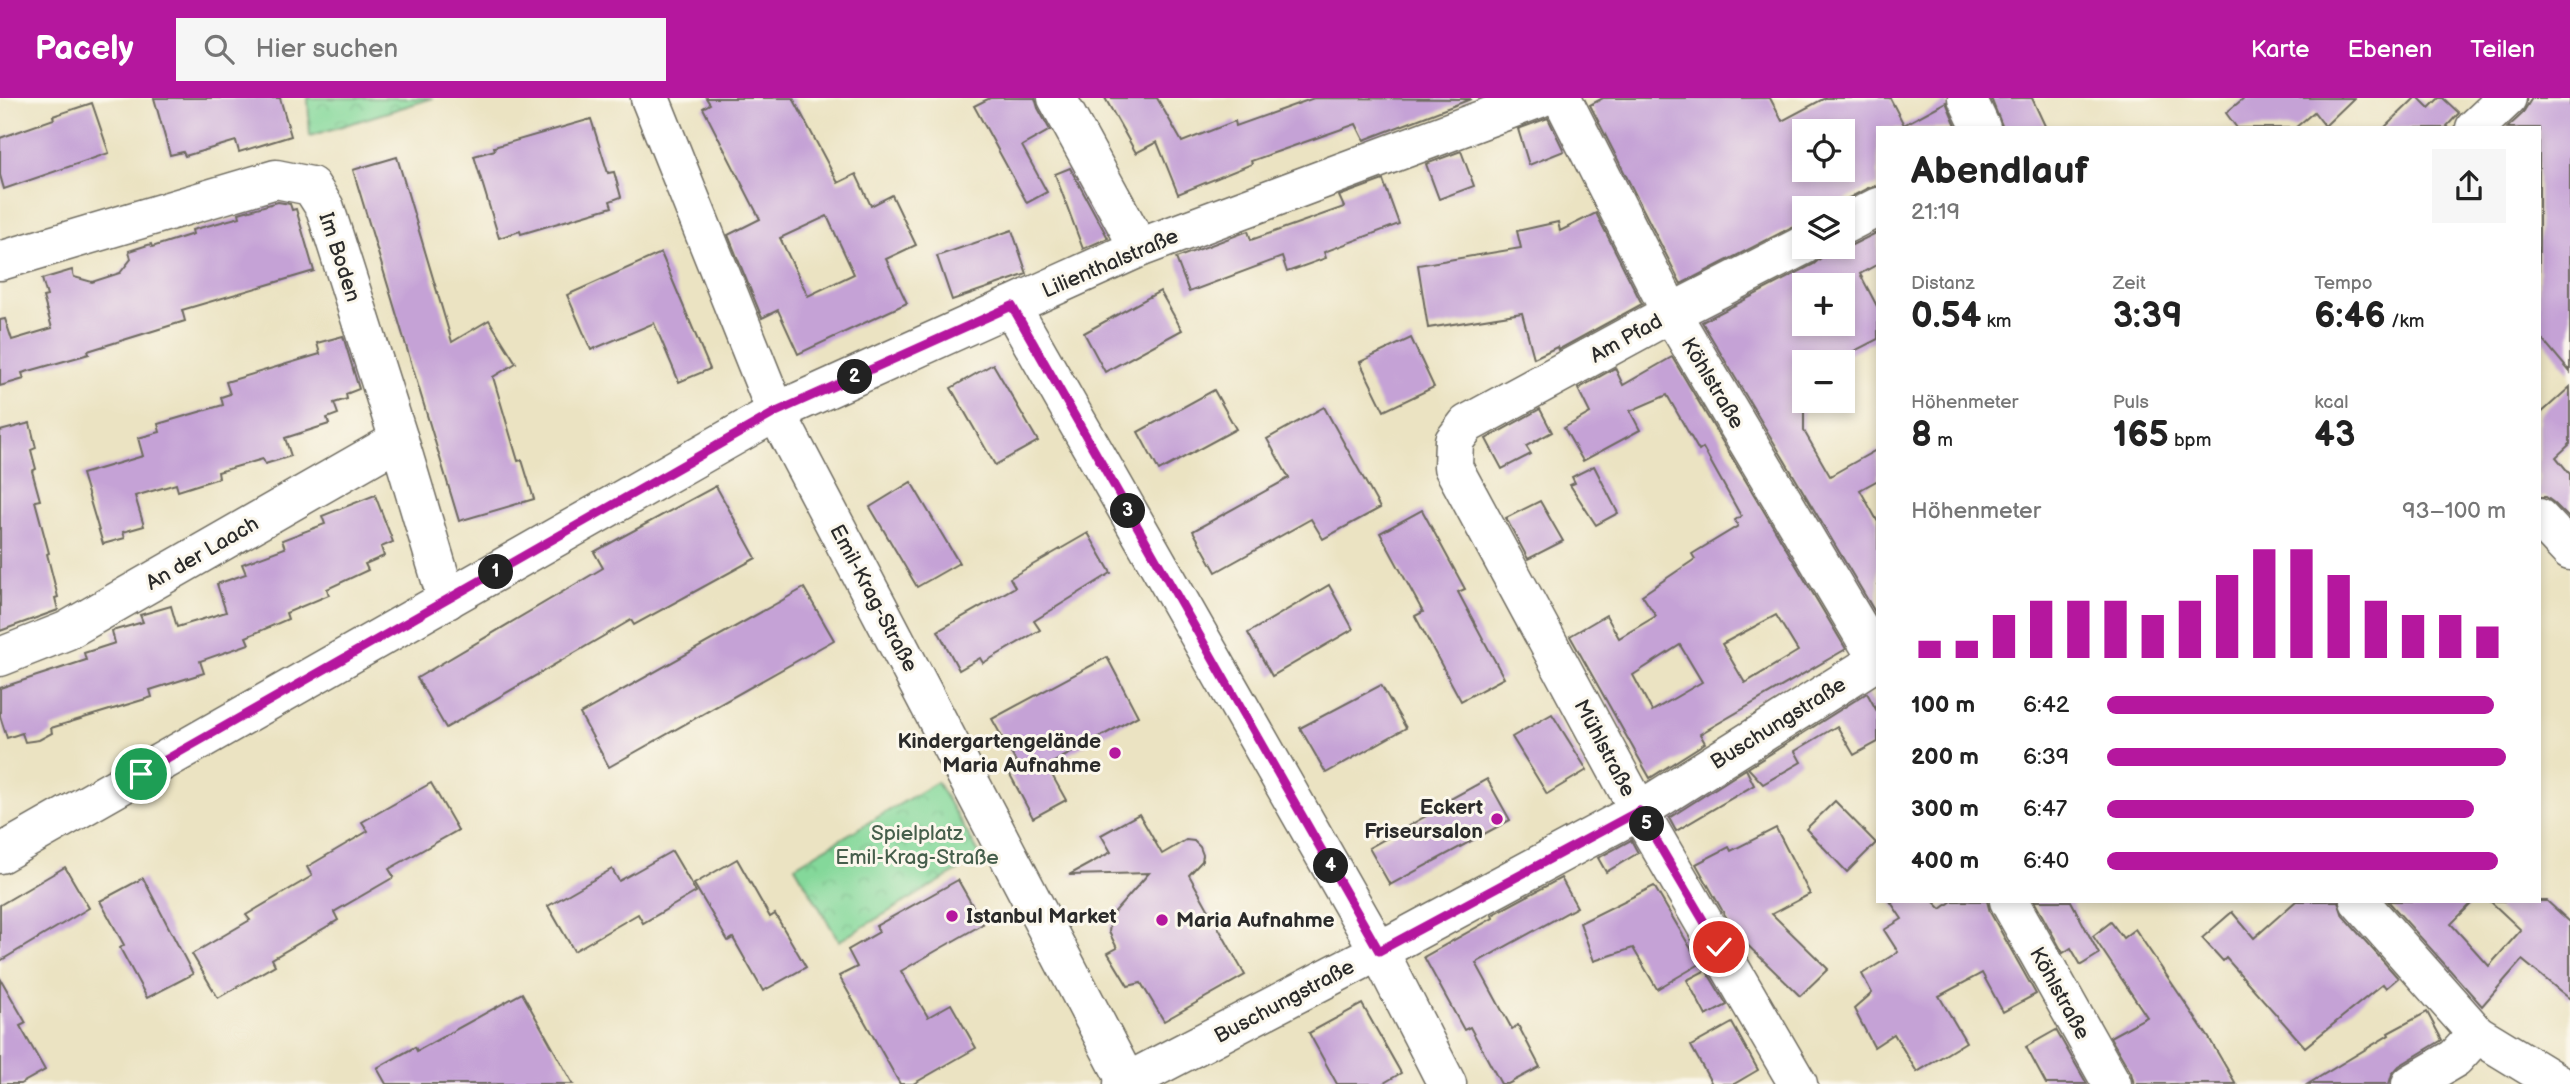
<!DOCTYPE html>
<html lang="de">
<head>
<meta charset="utf-8">
<style>
  body { margin:0; font-family:"Balsamiq Sans",sans-serif; background:#f6f6f6; color:#222; height:100vh; display:flex; flex-direction:column; font-size:26px; white-space:nowrap }
  * { box-sizing:border-box; margin:0 }
  p { font-size:23px; color:#767676 }
  .icon { flex:none; width:38px; height:38px; fill:none; stroke:currentColor; stroke-width:2; stroke-linecap:round; stroke-linejoin:round }
  .map { position:relative; flex:1; overflow:hidden }
  .details { position:absolute; left:1876px; top:28px; width:665px; height:777px; display:flex; flex-direction:column; background:#fff; border-radius:0px; box-shadow:0 4px 10px #0003 }
  .details>* { flex:none }
  .buttons { position:absolute; left:1792px; top:21px; display:grid; gap:14px }
  .buttons a { display:grid; place-items:center; width:63px; height:63px; border-radius:0px; background:#fff; box-shadow:0 4px 10px #0003; font-size:35px }
  .pin { position:absolute; display:grid; place-items:center; width:60px; height:60px; color:#fff; margin:-30px; border:4px solid #fff; border-radius:50%; box-shadow:0 2px 7px #0007 }
  .km { position:absolute; width:35px; height:35px; margin:-18px; border-radius:50%; background:#222; color:#fff; font-size:19px; line-height:35px; text-align:center }
  .round { display:grid; place-items:center; flex:none; width:74px; height:74px; border-radius:0px; background:#f6f6f6 }
  .head { display:flex; align-items:center; justify-content:space-between; height:119px; padding:0 35px }
  h1 { font-size:38px; font-weight:700; line-height:52px }
  .metrics { display:grid; grid-template-columns:repeat(3,1fr); gap:10px; height:119px; padding:7px 35px }
  .metrics div { display:grid; align-content:center }
  .metrics b { font-size:35px; font-weight:700 }
  .metrics small { font-size:19px; font-weight:400 }
  .metrics p { font-size:19px }
  .chart { height:196px; padding:14px 35px }
  .chart p { display:flex; justify-content:space-between }
  .chart svg { width:100%; height:126px; margin-top:7px; stroke:#b5179e; stroke-width:6 }
  ul { padding:0 35px; list-style:none; font-size:23px }
  li { display:grid; grid-template-columns:112px 84px 1fr; align-items:center; height:52px }
  li i { height:18px; border-radius:9px; background:#b5179e }
  header { display:flex; align-items:center; gap:42px; box-sizing:border-box; height:98px; padding:0 35px; background:#b5179e; color:#fff }
  header strong { font-size:33px }
  nav { display:flex; gap:38px; margin-inline-start:auto; font-size:24px }
  .search { width:490px; height:63px; background:#f6f6f6; display:flex; align-items:center; gap:18px; box-sizing:border-box; padding:0 24px; border-radius:0px; color:#767676; font-size:26px }
  .map>svg:first-child { display:block }
  .park { fill:url(#park-crowns); stroke:#588262; stroke-width:2 }
  .building { fill:#c5a2d6; fill-rule:evenodd }
  .lines { fill:none; stroke-linecap:round; stroke-linejoin:round }
  .minor-casing { stroke:#6e6b60; stroke-width:41 }
  .minor { stroke:#fff; stroke-width:38 }
  .route-casing { stroke:#fff; stroke-width:14 }
  .route { stroke:#b5179e; stroke-width:9 }
  .poi-dot { fill:#b5179e; stroke:#fbf7ec; stroke-width:2.5 }
  .labels { text-anchor:middle; stroke-width:6; stroke-linejoin:round; paint-order:stroke }
  .street-label { font-size:21px; fill:#2b2b2b; stroke:#fbf7ec }
  .poi-label { font-size:21px; font-weight:bold; fill:#2b2b2b; stroke:#fbf7ec; text-anchor:end }
  .park-label { font-size:21px; fill:#465f4c; stroke:#fbf7ec }
</style>
</head>
<body>
<header>
<strong>Pacely</strong>
<div class="search"><svg class="icon" aria-label="search" viewBox="0 0 24 24"><circle cx="10" cy="10" r="6"/><path d="M15 15l6 6"/></svg>Hier suchen</div>
<nav><a>Karte</a><a>Ebenen</a><a>Teilen</a></nav>
</header>
<div class="map">
<svg width="2570" height="986" viewBox="0 0 2570 986">
  <defs>
    <pattern id="park-crowns" width="20" height="18" patternUnits="userSpaceOnUse" patternTransform="scale(1.75)"><rect width="20" height="18" fill="#84d89a"/><path d="M2 6a3 3 0 1 1 6 0M12 15a3 3 0 1 1 6 0" fill="none" stroke="#72ba85"/></pattern>
  </defs>
  <rect width="100%" height="100%" fill="#fbf7ec"/>
  <filter id="ink" filterUnits="userSpaceOnUse"><feTurbulence type="fractalNoise" baseFrequency=".0143" numOctaves="2"/><feDisplacementMap in="SourceGraphic" scale="14" xChannelSelector="R" yChannelSelector="G"/><feConvolveMatrix kernelMatrix="1 2 1 2 8 2 1 2 1" color-interpolation-filters="sRGB"/></filter>
  <filter id="wash" filterUnits="userSpaceOnUse"><feTurbulence type="fractalNoise" baseFrequency=".00686" numOctaves="4" result="noise"/><feDisplacementMap in="SourceGraphic" scale="28" xChannelSelector="R" yChannelSelector="G"/><feGaussianBlur stdDeviation="1.57" result="paint"/><feColorMatrix in="noise" values="0 0 0 0 0 0 0 0 0 0 0 0 0 0 0 0 0 1.4 0 .05"/><feComposite in="paint" operator="in"/></filter>
  <g filter="url(#wash)">
    <rect width="100%" height="100%" fill="#ebe3c2"/>
    <!-- park -->
    <g class="park">
      <path d="M308 0H433L310 38Z"/>
      <path d="M937 684 981 759 839 843 795 768Z"/>
    </g>
    <g id="blocks">
      <!-- building -->
      <g class="building">
        <path d="M154 0H280L291 38 239 54 236 43 185 58 183 54 170 57Z"/>
        <path d="M706 0H793L838 85 856 76 871 108 892 97 916 147 886 161 907 205 798 256 778 212 762 220 728 137 760 121 703 10 710 6ZM827 118 854 176 808 198 780 140Z"/>
        <path d="M990 0H1035L1038 10 1050 32 1022 48 1047 94 1027 105 974 8Z"/>
        <path d="M1105 0H1157L1182 44 1235 23 1236 28 1314 0 1471 1 1364 42 1356 26 1251 63 1252 66 1178 96 1157 44 1136 55Z"/>
        <path d="M1603 0H1770L1782 23 1825 0H1890L1904 27 1946 4 1957 30H1878V87L1868 90 1830 110H1804V125L1794 128 1681 186 1590 7ZM1804 33H1843V72H1804Z"/>
        <path d="M1991 0H2032L2046 30H2003Z"/>
        <path d="M2244 0H2354L2325 28 2314 14 2295 30H2237L2226 15Z"/>
        <path d="M2415 0H2419L2429 10 2439 0H2443L2459 15 2447 28 2449 30H2384Z"/>
        <path d="M2532 0H2570V274L2539 237V30H2507L2522 16Z"/>
        <path d="M92 5 109 55 4 91 0 77V40L54 21 53 18Z"/>
        <path d="M1548 20 1564 53 1529 67 1518 31Z"/>
        <path d="M591 21 608 75 614 74 621 99 610 103 612 109 521 136 520 133 499 140 474 58 495 52 494 49Z"/>
        <path d="M1461 53 1474 88 1439 101 1426 66Z"/>
        <path d="M397 59 452 244 489 222 516 265 493 279 518 363 522 362 534 401 459 423 353 72Z"/>
        <path d="M1070 70 1108 140 1083 151 1055 76Z"/>
        <path d="M1383 82 1399 126 1324 154 1326 160 1287 174 1282 159 1189 194 1176 160 1248 133 1251 142 1344 109 1339 98Z"/>
        <path d="M278 104 290 106 292 112 296 111 314 173 182 212 185 223 88 253 89 256 22 275 24 281 0 288V222L5 221 12 242 52 230 43 199 47 198 42 181 72 172 74 179 92 184 120 175 131 161 129 153 151 146 152 149 193 136 192 132 240 119 239 115Z"/>
        <path d="M1596 115 1642 206 1558 252 1557 249 1534 260 1522 215 1428 230 1418 167 1521 150 1517 133 1558 124 1560 133Z"/>
        <path d="M1012 132 1027 176 952 202 937 158Z"/>
        <path d="M1878 134V166L1860 176 1878 210V241L1833 264H1804V333L1830 378 1878 351V382L1860 392 1878 424V519L1702 224 1814 166 1822 159 1826 149 1852 147ZM1804 187H1843V226H1804Z"/>
        <path d="M661 155 710 271 679 284 654 225 591 252 567 197Z"/>
        <path d="M1160 193 1182 232 1105 274 1084 235Z"/>
        <path d="M343 238 359 291 346 296 347 301 334 305 338 316 327 320 329 326 285 340 291 358 265 366 263 361 218 374 219 380 178 393 176 386 135 398 144 428 123 434 125 440 103 446 82 376 143 358 138 340 160 334 158 326 223 307 221 299 230 296 226 284 320 256 317 245Z"/>
        <path d="M1411 240 1434 289 1384 313 1360 264Z"/>
        <path d="M1672 259 1846 551 1700 636 1705 645 1650 680 1570 538 1606 517 1619 540 1656 518 1642 497 1695 461 1692 456 1738 428 1735 422 1741 418 1703 350 1699 353 1667 297 1630 313 1640 332 1583 363 1564 330 1590 315 1578 291 1615 270 1623 287ZM1776 517 1798 553 1745 585 1722 546ZM1680 547 1702 584 1652 613 1633 577Z"/>
        <path d="M993 266 1038 343 995 367 951 290Z"/>
        <path d="M2570 289V346L2556 359 2570 376V421L2554 405 2546 399H2539V317Z"/>
        <path d="M1214 292 1236 331 1159 373 1138 334Z"/>
        <path d="M1324 309 1380 410 1323 441 1311 421 1216 474 1193 433 1289 380 1267 341Z"/>
        <path d="M1540 311 1552 334 1526 348 1531 356 1502 371 1486 341Z"/>
        <path d="M30 325 36 350 31 352 36 371 32 373 40 402 35 403 49 455 47 456 58 499 55 500 58 512 0 533V333Z"/>
        <path d="M1594 368 1618 415 1596 427 1570 387 1575 385 1572 379Z"/>
        <path d="M911 384 959 465 917 489 870 409Z"/>
        <path d="M716 388 756 460 634 527 631 522 446 630 417 580 603 470 594 454Z"/>
        <path d="M375 397 393 444 381 449 384 458 365 466 368 472 327 491 329 497 286 515 288 521 246 539 249 546 200 563 204 575 150 592 152 599 51 630 52 635 39 642 25 644 22 635 7 640 0 618V590L86 562 84 555 115 545 112 533 143 524 140 517 171 508 177 529 226 514 217 486 246 476 242 466 285 450 282 442 325 426 322 418Z"/>
        <path d="M1540 403 1563 443 1528 461 1506 420Z"/>
        <path d="M1422 412 1465 491 1458 494 1504 580 1461 603 1415 518 1423 514 1380 435Z"/>
        <path d="M1088 435 1111 475 1034 523 1040 532 983 565 980 560 959 572 938 533 1015 489 1010 480Z"/>
        <path d="M1329 487 1353 531 1272 578 1248 535Z"/>
        <path d="M804 490 834 542 609 669 580 616Z"/>
        <path d="M1107 559 1138 618 1047 668 1066 702 1033 720 1006 669 1016 664 992 621Z"/>
        <path d="M1381 587 1406 630 1326 675 1300 630Z"/>
        <path d="M1867 595 1878 615V644L1854 657 1837 628 1795 653 1801 664 1763 686 1748 670Z"/>
        <path d="M1552 616 1587 672 1547 696 1512 639Z"/>
        <path d="M1746 671 1754 687 1676 733 1669 720Z"/>
        <path d="M1487 681 1510 722 1390 787 1369 750 1426 718 1425 715Z"/>
        <path d="M431 685 458 732 389 771 394 779 334 814 338 822 272 861 275 867 218 900 192 856 250 822 246 817 312 778 307 769 368 733 362 724Z"/>
        <path d="M1835 703 1876 745 1847 774 1806 731Z"/>
        <path d="M1139 716 1162 756 1186 742 1194 743 1200 749 1203 757 1202 763 1189 777 1245 877 1164 923 1141 885 1128 888 1108 855 1117 850 1109 834 1111 818 1149 775 1069 777 1111 754 1101 737Z"/>
        <path d="M1776 730 1810 796 1772 816 1828 871 1800 898 1735 835 1696 766 1729 749 1731 753Z"/>
        <path d="M1631 742 1638 755 1606 774 1598 760Z"/>
        <path d="M672 753 696 794 643 825 638 816 574 853 548 808 612 771 619 783Z"/>
        <path d="M737 761 770 819 775 816 806 869 763 893 733 840 728 843 694 786Z"/>
        <path d="M65 769 89 810 0 863V807Z"/>
        <path d="M143 780 193 876 147 900 120 850 124 847 100 803Z"/>
        <path d="M1561 780 1577 809 1476 865 1512 931 1518 927 1540 969 1508 986H1501L1470 929 1464 932 1424 859 1493 820 1492 817Z"/>
        <path d="M958 782 983 826 901 873 928 919 951 906 976 950 913 986H900L839 878 857 869 848 852 879 834 876 828Z"/>
        <path d="M1654 788 1700 866 1657 891 1633 850 1594 863 1580 825Z"/>
        <path d="M1890 803H1933L1941 811 1952 803H1987L1990 814 2036 896 2003 914 1982 875 1939 898 1966 944 1917 974 1894 936 1874 949 1854 911 1872 895 1862 876 1898 854 1884 832 1902 821Z"/>
        <path d="M2034 803H2071L2099 856 2081 867 2071 850 2063 855Z"/>
        <path d="M2296 803H2338L2343 818 2398 880 2386 890 2383 886 2305 949 2226 860 2223 863 2202 840 2232 814 2254 840Z"/>
        <path d="M2388 803H2474L2451 826 2489 868 2521 832 2490 803H2547L2570 824V901L2522 862 2482 908Z"/>
        <path d="M2111 824 2123 840 2135 831 2209 940 2236 986H2134L2131 975 2110 939 2147 919 2093 838Z"/>
        <path d="M1706 872 1727 907 1706 918 1687 882Z"/>
        <path d="M0 880 26 925 20 928 45 972 20 986H0Z"/>
        <path d="M522 895 573 986H386L377 970 415 949 417 953Z"/>
        <path d="M1362 906 1401 975 1382 986H1337L1309 935Z"/>
        <path d="M2427 914 2442 942 2399 968 2392 976 2389 986H2308L2389 937 2388 935Z"/>
        <path d="M1732 925 1758 972 1734 986H1712L1691 948Z"/>
        <path d="M2056 932 2087 986H2046L2026 949Z"/>
      </g>
    </g>
  </g>
  <g filter="url(#ink)">
    <use href="#blocks" fill-opacity="0" stroke="#6e6b60" stroke-width="2"/>
    <g class="lines">
      <!-- minor casing -->
      <g class="minor-casing">
        <g id="minor">
          <path d="M650 0 776 314 1128 986"/>
          <path d="M1057 0 1139 150"/>
          <path d="M1562 0 1671 215 1878 562"/>
          <path d="M1967 0 1981 30"/>
          <path d="M2475 30 2507 0"/>
          <path d="M1843 127 1878 109"/>
          <path d="M0 163 276 81 311 88 325 110 399 342 447 502"/>
          <path d="M1011 208 1379 853 1447 986"/>
          <path d="M2539 420 2570 453"/>
          <path d="M0 559 66 533 399 342"/>
          <path d="M0 756 776 314 1139 150 1540 0"/>
          <path d="M2009 803 2112 986"/>
          <path d="M2359 803 2477 936 2559 986"/>
          <path d="M1123 986 1379 853 1639 713 1878 562"/>
          <path d="M1798 986 1639 713 1453 369 1454 343 1467 326 1671 215 1804 147"/>
          <path d="M2411 986 2455 960 2477 936"/>
        </g>
      </g>
      <!-- minor -->
      <use href="#minor" class="minor"/>
    </g>
  </g>
  <g class="lines" filter="url(#ink)">
    <!-- route casing -->
    <g class="route-casing">
      <path id="route" d="M141 676 776 314 1012 208 1379 853 1639 713 1719 849"/>
    </g>
    <!-- route -->
    <use href="#route" class="route"/>
  </g>
  <!-- markers -->
  <g class="poi-dot">
    <circle cx="1115" cy="655" r="7"/>
    <circle cx="1497" cy="721" r="7"/>
    <circle cx="952" cy="818" r="7"/>
    <circle cx="1162" cy="822" r="7"/>
  </g>
  <g class="labels">
    <!-- street labels -->
    <g class="street-label">
      <text transform="translate(340 159) rotate(72)" y="7">Im Boden</text>
      <text transform="translate(1110 165) rotate(-23)" y="7">Lilienthalstraße</text>
      <text transform="translate(1626 240) rotate(-29)" y="7">Am Pfad</text>
      <text transform="translate(1713 285) rotate(59)" y="7">Köhlstraße</text>
      <text transform="translate(202 455) rotate(-30)" y="7">An der Laach</text>
      <text transform="translate(874 500) rotate(62)" y="7">Emil-Krag-Straße</text>
      <text transform="translate(1778 625) rotate(-32)" y="7">Buschungstraße</text>
      <text transform="translate(1605 650) rotate(62)" y="7">Mühlstraße</text>
      <text transform="translate(2060 895) rotate(61)" y="7">Köhlstraße</text>
      <text transform="translate(1284 903) rotate(-28)" y="7">Buschungstraße</text>
    </g>
    <!-- poi labels -->
    <g class="poi-label">
      <text x="1101" y="650">Kindergartengelände<tspan x="1101" dy="24">Maria Aufnahme</tspan></text>
      <text x="1483" y="716">Eckert<tspan x="1483" dy="24">Friseursalon</tspan></text>
      <text x="966" y="825" text-anchor="start">Istanbul Market</text>
      <text x="1176" y="829" text-anchor="start">Maria Aufnahme</text>
    </g>
    <!-- park labels -->
    <g class="park-label">
      <text x="917" y="742">Spielplatz<tspan x="917" dy="24">Emil-Krag-Straße</tspan></text>
    </g>
  </g>
</svg>
<div class="buttons">
<a><svg class="icon" aria-label="locate" viewBox="0 0 24 24"><circle cx="12" cy="12" r="6"/><path d="M12 2v4M12 18v4M2 12h4M18 12h4"/></svg></a>
<a><svg class="icon" aria-label="layers" viewBox="0 0 24 24"><path d="M12 4l9 5-9 5-9-5zM3 14l9 5 9-5"/></svg></a>
<a>+</a>
<a>−</a>
</div>
<div class="pin" style="left:141px;top:676px;background:#1e9e55"><svg class="icon" aria-label="arrive" viewBox="0 0 24 24"><path d="M6 21V4h12l-3 4 3 4H6"/></svg></div>
<div class="pin" style="left:1719px;top:849px;background:#d93025"><svg class="icon" aria-label="check" viewBox="0 0 24 24"><path d="M5 12l5 5 9-10"/></svg></div>
<b class="km" style="left:496px;top:474px">1</b>
<b class="km" style="left:855px;top:279px">2</b>
<b class="km" style="left:1128px;top:413px">3</b>
<b class="km" style="left:1331px;top:768px">4</b>
<b class="km" style="left:1647px;top:726px">5</b>
<section class="details">
<div class="head"><div><h1>Abendlauf</h1><p>21:19</p></div><a class="round"><svg class="icon" aria-label="share" viewBox="0 0 24 24"><path d="M12 15V3M7 8l5-5 5 5M5 13v7h14v-7"/></svg></a></div>
<div class="metrics">
<div><p>Distanz</p><b>0.54<small> km</small></b></div>
<div><p>Zeit</p><b>3:39</b></div>
<div><p>Tempo</p><b>6:46<small> /km</small></b></div>
</div>
<div class="metrics">
<div><p>Höhenmeter</p><b>8<small> m</small></b></div>
<div><p>Puls</p><b>165<small> bpm</small></b></div>
<div><p>kcal</p><b>43</b></div>
</div>
<div class="chart"><p><span>Höhenmeter</span>93–100 m</p>
<svg viewBox="0 0 160 44" preserveAspectRatio="none"><path d="M5 44V38M15 44V38M25 44V29M35 44V24M45 44V24M55 44V24M65 44V29M75 44V24M85 44V15M95 44V6M105 44V6M115 44V15M125 44V24M135 44V29M145 44V29M155 44V33"/></svg>
</div>
<ul>
<li><b>100 m</b>6:42<i style="width:97%"></i></li>
<li><b>200 m</b>6:39<i style="width:100%"></i></li>
<li><b>300 m</b>6:47<i style="width:92%"></i></li>
<li><b>400 m</b>6:40<i style="width:98%"></i></li>
</ul>
</section>
</div>
</body>
</html>
